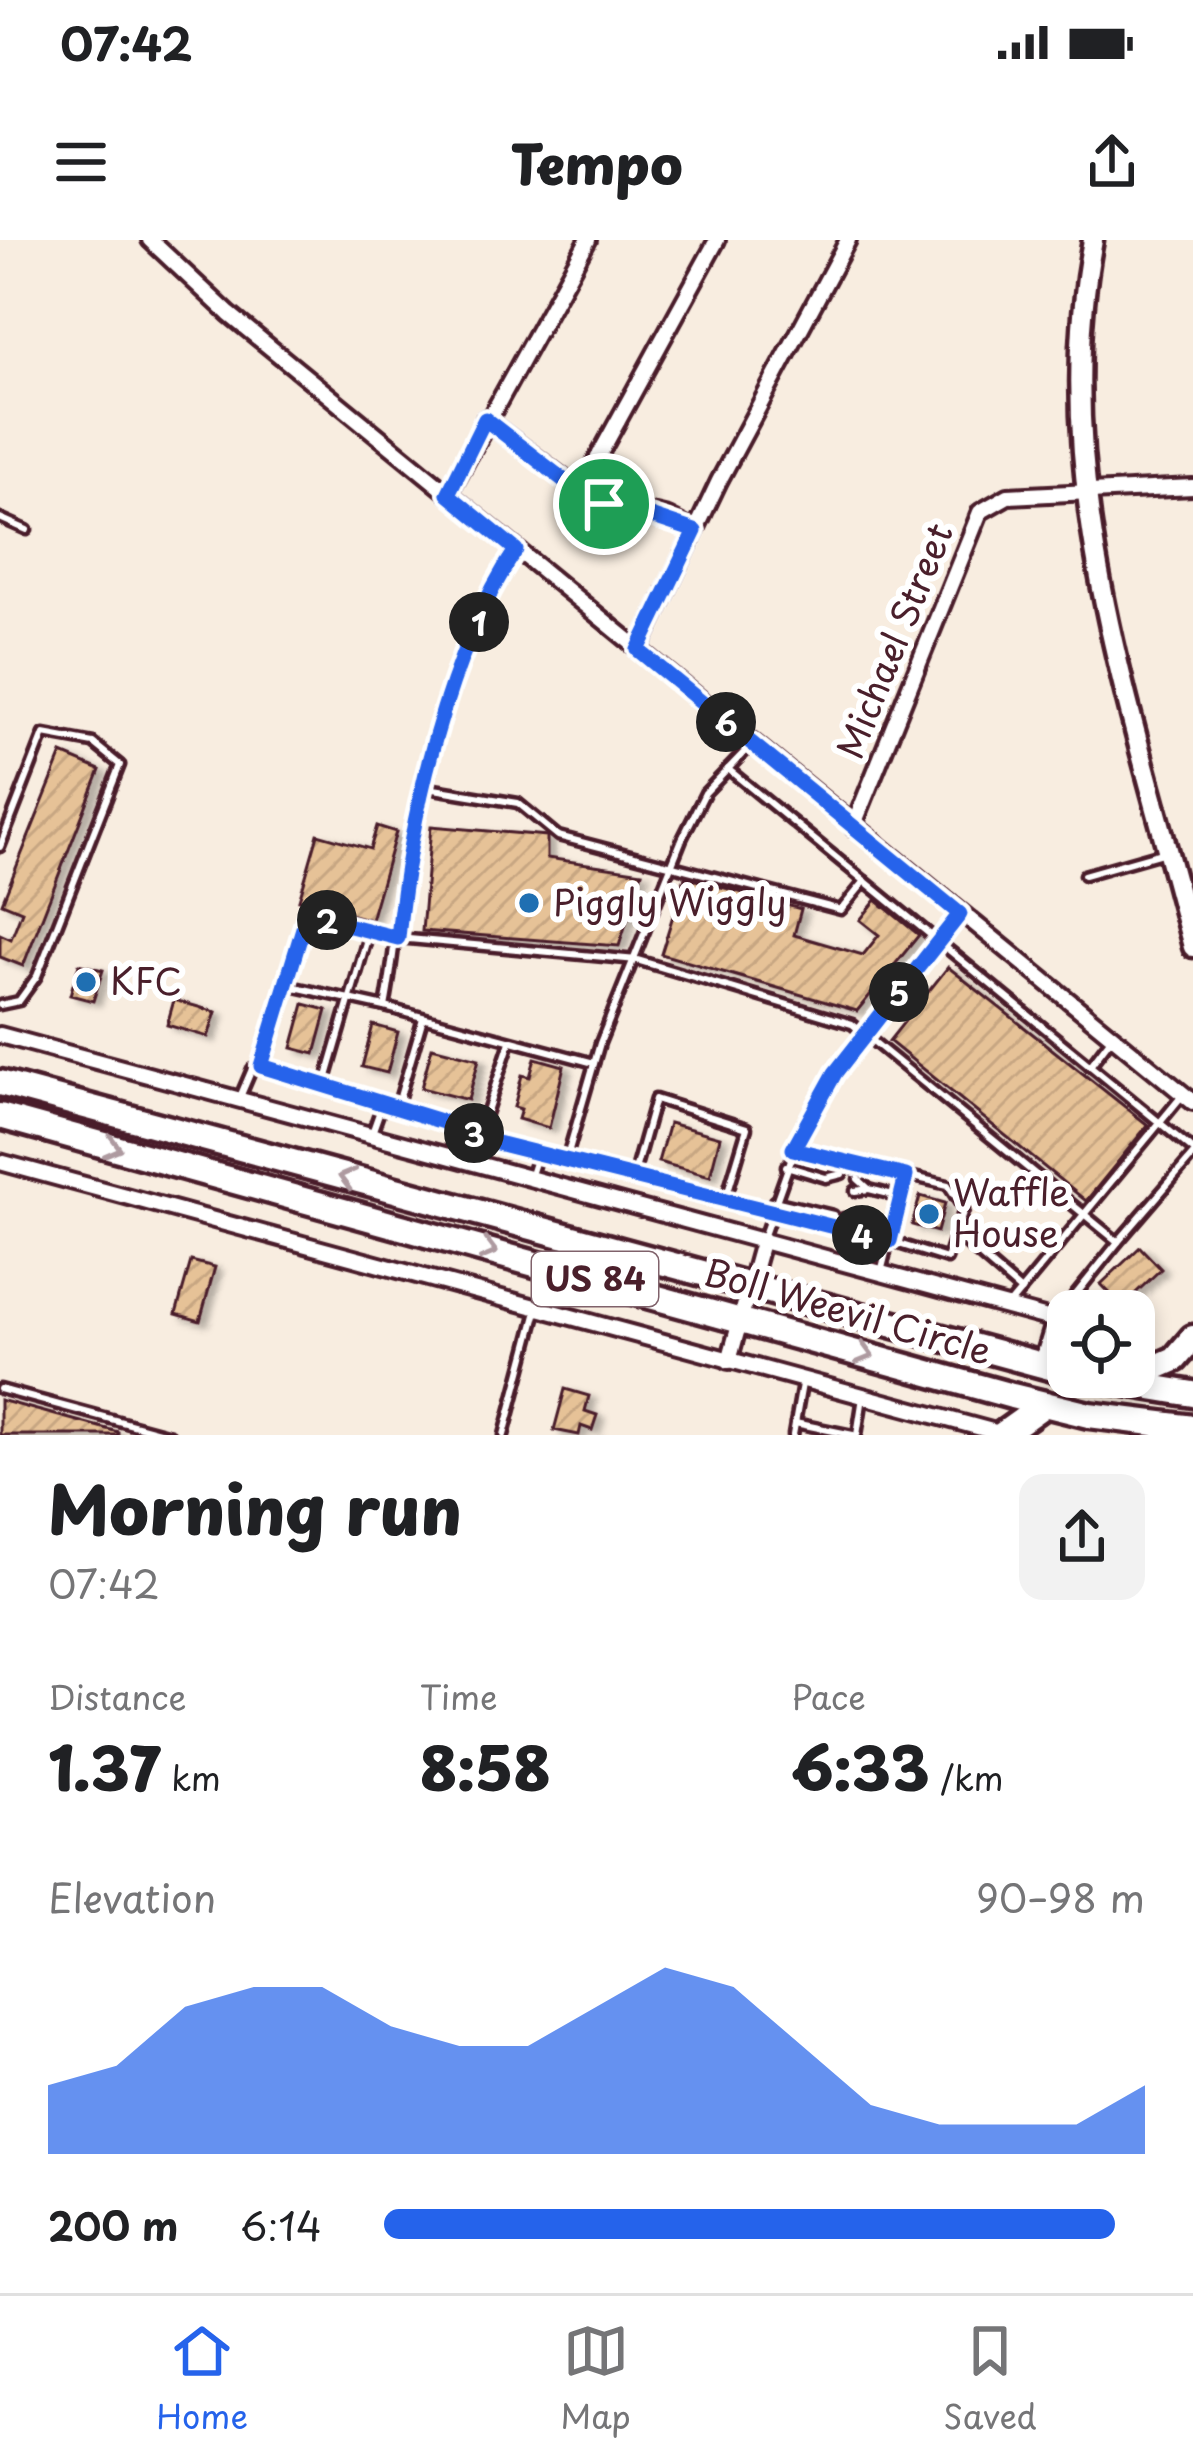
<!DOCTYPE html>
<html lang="en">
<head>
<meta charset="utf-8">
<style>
  body { margin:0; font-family:"Playpen Sans",sans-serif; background:#f2f2f2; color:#202124; height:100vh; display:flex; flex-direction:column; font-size:45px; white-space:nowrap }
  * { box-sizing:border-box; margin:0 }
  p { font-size:39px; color:#757577 }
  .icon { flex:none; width:66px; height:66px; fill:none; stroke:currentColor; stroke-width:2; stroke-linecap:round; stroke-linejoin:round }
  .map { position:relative; height:1195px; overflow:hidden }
  .panel { display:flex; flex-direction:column; background:#fff; flex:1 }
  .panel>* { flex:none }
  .tools { position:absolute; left:1047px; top:1050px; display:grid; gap:24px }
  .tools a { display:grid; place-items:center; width:108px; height:108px; border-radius:24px; background:#fff; box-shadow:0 6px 18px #0003; font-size:60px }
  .pin { position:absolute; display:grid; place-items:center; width:102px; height:102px; color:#fff; margin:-51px; border:6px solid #fff; border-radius:50%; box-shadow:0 3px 12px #0007 }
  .km { position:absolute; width:60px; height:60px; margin:-30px; border-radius:50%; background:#222; color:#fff; font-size:33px; line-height:60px; text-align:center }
  .round { display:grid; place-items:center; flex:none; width:126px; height:126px; border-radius:24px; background:#f2f2f2 }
  .head { display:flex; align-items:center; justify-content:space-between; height:204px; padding:0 48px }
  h1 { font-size:66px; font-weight:800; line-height:90px }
  .figures { display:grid; grid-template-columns:repeat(3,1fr); gap:18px; height:204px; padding:12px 48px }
  .figures div { display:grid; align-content:center }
  .figures b { font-size:60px; font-weight:800 }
  .figures small { font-size:33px; font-weight:400 }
  .figures p { font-size:33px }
  .chart { height:336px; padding:24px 48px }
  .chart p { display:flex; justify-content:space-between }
  .chart svg { width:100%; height:216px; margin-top:12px; fill:#2563eb; opacity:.7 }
  ul { padding:0 48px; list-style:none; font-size:39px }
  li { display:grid; grid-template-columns:192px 144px 1fr; align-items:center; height:90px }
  li i { height:30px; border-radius:15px; background:#2563eb }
  .status { display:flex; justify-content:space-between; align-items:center; height:84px; padding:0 60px; background:#fff; direction:ltr }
  .status svg { height:33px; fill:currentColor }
  header { display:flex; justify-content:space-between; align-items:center; height:156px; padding:0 48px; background:#fff; font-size:54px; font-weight:800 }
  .dock { display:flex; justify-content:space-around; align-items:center; height:168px; border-top:3px solid #e0e0e0; background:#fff; font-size:33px; color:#757577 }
  .dock a { display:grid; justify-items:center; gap:6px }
  .dock .selected { color:#2563eb }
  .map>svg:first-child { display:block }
  .building { fill:url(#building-hatch); stroke:#4a1f2b; stroke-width:3; filter:url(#shadow) }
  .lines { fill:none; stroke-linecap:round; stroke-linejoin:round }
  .lane-casing { stroke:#4a1f2b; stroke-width:15 }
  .street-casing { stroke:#4a1f2b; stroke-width:22 }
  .secondary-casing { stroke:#4a1f2b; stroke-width:27 }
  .highway-casing { stroke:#4a1f2b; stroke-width:33 }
  .lane { stroke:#fff; stroke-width:6 }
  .street { stroke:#fff; stroke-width:14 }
  .secondary { stroke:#fff; stroke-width:18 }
  .highway { stroke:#fff; stroke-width:24 }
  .oneway { stroke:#ae9aa0 }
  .route-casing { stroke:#fff; stroke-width:24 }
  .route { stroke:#2563eb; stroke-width:15 }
  .poi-dot { fill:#1f6fb2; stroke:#fff; stroke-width:4.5 }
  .labels { text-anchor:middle; stroke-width:12; stroke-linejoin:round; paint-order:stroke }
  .shield { fill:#fff; stroke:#80626b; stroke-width:3 }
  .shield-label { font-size:33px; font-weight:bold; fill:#4a1f2b }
  .street-label { font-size:36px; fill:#4a1f2b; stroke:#fff }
  .poi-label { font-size:36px; fill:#4a1f2b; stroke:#fff; text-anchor:start }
</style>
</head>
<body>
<div class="status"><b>07:42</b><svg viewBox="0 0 49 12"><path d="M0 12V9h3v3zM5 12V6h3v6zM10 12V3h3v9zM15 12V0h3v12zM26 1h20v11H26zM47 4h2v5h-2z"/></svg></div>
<header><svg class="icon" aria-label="menu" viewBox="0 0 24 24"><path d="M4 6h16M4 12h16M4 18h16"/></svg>Tempo<svg class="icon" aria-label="share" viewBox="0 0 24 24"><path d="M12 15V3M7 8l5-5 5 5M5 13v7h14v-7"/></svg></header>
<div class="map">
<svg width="1193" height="1195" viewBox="0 0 1193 1195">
  <defs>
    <pattern id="building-hatch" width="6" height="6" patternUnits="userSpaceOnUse" patternTransform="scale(3)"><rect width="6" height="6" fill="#e6c297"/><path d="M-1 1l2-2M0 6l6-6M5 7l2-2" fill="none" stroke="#c7a682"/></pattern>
    <filter id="shadow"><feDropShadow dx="7" dy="4" stdDeviation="3" flood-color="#0004"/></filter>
  </defs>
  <rect width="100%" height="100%" fill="#f8ede0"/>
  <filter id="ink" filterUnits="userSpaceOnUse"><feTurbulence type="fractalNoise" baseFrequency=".00833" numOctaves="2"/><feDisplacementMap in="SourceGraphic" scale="24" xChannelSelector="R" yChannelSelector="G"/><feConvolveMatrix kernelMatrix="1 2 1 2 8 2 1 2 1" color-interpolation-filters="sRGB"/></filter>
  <g filter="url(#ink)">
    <!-- building -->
    <g class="building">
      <path d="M62 514 100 530 23 726 0 717V694L11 699 22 671 2 663Z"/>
      <path d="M377 586 396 592 371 680 299 660 318 594 370 609Z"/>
      <path d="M431 586 547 596V618L642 632 619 706 422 691Z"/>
      <path d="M685 637 801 669 794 695 863 715 879 695 860 680 876 660 919 695 857 771 661 714Z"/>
      <path d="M79 724 103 730 93 761 70 755Z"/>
      <path d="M948 727 1148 885 1086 961 889 801Z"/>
      <path d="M174 760 216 772 208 797 167 785Z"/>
      <path d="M304 764 327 770 315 814 292 808Z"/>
      <path d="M373 785 398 792 387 833 362 827Z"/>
      <path d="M432 807 479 819 468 860 421 848Z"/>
      <path d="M535 818 564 826 549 888 518 879 521 869 514 867 522 835 530 837Z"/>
      <path d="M669 883 720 897 710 936 658 922Z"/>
      <path d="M920 956 945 963 937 992 912 985Z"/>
      <path d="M1140 1007 1161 1029 1122 1066 1101 1044Z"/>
      <path d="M191 1021 215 1027 200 1081 176 1074Z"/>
      <path d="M565 1149 589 1156 585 1171 597 1175 592 1190 581 1186 579 1195 554 1190Z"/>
      <path d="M0 1160 118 1192V1195H0Z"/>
    </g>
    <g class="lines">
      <!-- lane casing -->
      <g class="lane-casing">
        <g id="lane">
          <path d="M0 278 27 290"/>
          <path d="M728 529 1193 910"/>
          <path d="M422 547 518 563 558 596 841 670 865 641"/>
          <path d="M0 607 44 494 93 503 120 525 37 736 19 761 0 765"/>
          <path d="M1084 635 1165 612"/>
          <path d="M286 745 385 767C394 721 397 675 404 629 418 538 463 388 514 313"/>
          <path d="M385 767 594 823"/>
          <path d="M261 826 307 675 398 698 637 720 852 784 1118 1002 1193 915"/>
          <path d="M1090 826 1112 797"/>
          <path d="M324 847 369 692"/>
          <path d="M240 857 252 829 261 826 463 888 493 902 889 1001 881 1032"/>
          <path d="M397 867 423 778"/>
          <path d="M372 893 383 862"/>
          <path d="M479 895 510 802"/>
          <path d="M793 909 948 945 964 970 955 994 1021 1051"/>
          <path d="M566 920 600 803 682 599 705 553 752 504"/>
          <path d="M786 926 826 938 842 934"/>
          <path d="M633 937 655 859 747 888 725 961"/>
          <path d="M906 937 889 1001 947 1019 955 994"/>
          <path d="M530 938 538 913"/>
          <path d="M858 939 869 949 901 957"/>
          <path d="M855 951 869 949"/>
          <path d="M774 961 833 975"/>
          <path d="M844 978 892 990"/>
          <path d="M763 998 804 883 835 833 960 675"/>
          <path d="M1010 1064 1181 857"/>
          <path d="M1057 1078 1118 1002"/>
          <path d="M0 1149 170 1195"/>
          <path d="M795 1183 853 1195"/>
          <path d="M504 1195 537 1071"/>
          <path d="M793 1195 802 1144"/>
          <path d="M857 1195 863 1157"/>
        </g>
      </g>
      <!-- street casing -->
      <g class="street-casing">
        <g id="street">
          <path d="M150 0 229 74 1193 862"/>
          <path d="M485 179 591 259 668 277 695 291"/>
          <path d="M579 252 717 0"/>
          <path d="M448 254 588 0"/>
          <path d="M639 409 719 241 848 0"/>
          <path d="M853 587 980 272 1008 256 1193 247"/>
          <path d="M0 795 1055 1080 1041 1126"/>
          <path d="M0 922 1003 1194"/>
          <path d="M729 1121 762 1002"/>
        </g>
      </g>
      <!-- secondary casing -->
      <g class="secondary-casing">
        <path id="secondary" d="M1093 0C1047 243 1134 474 1193 707"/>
      </g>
      <!-- highway casing -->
      <g class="highway-casing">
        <g id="highway">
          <path d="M0 843 1068 1132"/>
          <path d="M0 876 1012 1156 1089 1175 1193 1188"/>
          <path d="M1090 1137 1193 1154"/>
          <path d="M1134 1137 1175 1119 1193 1098"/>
          <path d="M1003 1194 1045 1164"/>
        </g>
      </g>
      <!-- lane -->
      <use href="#lane" class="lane"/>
      <!-- street -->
      <use href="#street" class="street"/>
      <!-- secondary -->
      <use href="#secondary" class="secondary"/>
      <!-- highway -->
      <use href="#highway" class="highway"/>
    </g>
    <!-- one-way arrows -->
    <defs><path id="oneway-chevron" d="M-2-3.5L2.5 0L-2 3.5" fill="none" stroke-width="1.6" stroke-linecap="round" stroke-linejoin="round" transform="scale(3)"/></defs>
    <g class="oneway">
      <use href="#oneway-chevron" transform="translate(113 907) rotate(15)"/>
      <use href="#oneway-chevron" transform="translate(347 938) rotate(-165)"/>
      <use href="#oneway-chevron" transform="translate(489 1010) rotate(15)"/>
      <use href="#oneway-chevron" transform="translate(865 1114) rotate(16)"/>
    </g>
  </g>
  <g class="lines" filter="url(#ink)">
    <!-- route casing -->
    <g class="route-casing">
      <path id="route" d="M485 179 579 252 695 291 638 410 960 674 835 833 793 909 906 936 890 1001 493 902 463 888 261 826 307 675 398 698C409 579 448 410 516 310L448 254Z"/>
    </g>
    <!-- route -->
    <use href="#route" class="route"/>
  </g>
  <!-- markers -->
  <g class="poi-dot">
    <circle cx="529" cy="663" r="12"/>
    <circle cx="86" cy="742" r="12"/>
    <circle cx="929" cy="974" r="12"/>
  </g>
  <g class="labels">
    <!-- shield labels -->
    <rect class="shield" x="532" y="1012" width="126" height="54" rx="9"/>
    <g class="shield-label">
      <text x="595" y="1051">US 84</text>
    </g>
    <!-- street labels -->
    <g class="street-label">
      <text transform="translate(895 401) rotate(-68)" y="13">Michael Street</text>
      <text transform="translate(848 1072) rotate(16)" y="13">Boll Weevil Circle</text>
    </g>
    <!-- poi labels -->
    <g class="poi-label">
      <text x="553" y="676">Piggly Wiggly</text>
      <text x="110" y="755">KFC</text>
      <text x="953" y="966">Waffle<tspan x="953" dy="41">House</tspan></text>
    </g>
  </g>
</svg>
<div class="tools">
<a><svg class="icon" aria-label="locate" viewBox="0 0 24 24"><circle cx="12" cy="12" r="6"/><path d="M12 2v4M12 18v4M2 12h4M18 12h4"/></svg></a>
</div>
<div class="pin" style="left:604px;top:264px;background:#1e9e55"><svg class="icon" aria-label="arrive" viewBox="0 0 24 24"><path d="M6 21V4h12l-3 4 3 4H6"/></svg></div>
<b class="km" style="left:479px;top:382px">1</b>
<b class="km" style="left:327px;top:680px">2</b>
<b class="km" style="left:474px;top:893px">3</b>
<b class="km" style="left:862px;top:995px">4</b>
<b class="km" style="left:899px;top:752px">5</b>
<b class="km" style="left:726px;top:482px">6</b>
</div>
<section class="panel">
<div class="head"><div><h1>Morning run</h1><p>07:42</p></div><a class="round"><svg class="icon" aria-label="share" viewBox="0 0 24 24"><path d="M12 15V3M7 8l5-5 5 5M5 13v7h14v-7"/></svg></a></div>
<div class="figures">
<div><p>Distance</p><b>1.37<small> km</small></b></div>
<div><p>Time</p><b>8:58</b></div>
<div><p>Pace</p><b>6:33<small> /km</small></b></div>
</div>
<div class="chart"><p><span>Elevation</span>90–98 m</p>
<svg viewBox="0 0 160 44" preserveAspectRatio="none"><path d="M0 44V30L10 26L20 14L30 10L40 10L50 18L60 22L70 22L80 14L90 6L100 10L110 22L120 34L130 38L140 38L150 38L160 30V44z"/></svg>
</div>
<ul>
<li><b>200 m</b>6:14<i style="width:96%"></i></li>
</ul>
</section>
<nav class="dock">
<a class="selected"><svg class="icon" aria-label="home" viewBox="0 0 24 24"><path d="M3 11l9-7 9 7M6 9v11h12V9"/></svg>Home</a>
<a><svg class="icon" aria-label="map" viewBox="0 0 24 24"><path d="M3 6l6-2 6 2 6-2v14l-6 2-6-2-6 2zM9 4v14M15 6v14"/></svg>Map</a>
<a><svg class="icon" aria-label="saved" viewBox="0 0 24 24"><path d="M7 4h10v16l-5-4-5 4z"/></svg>Saved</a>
</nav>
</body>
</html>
